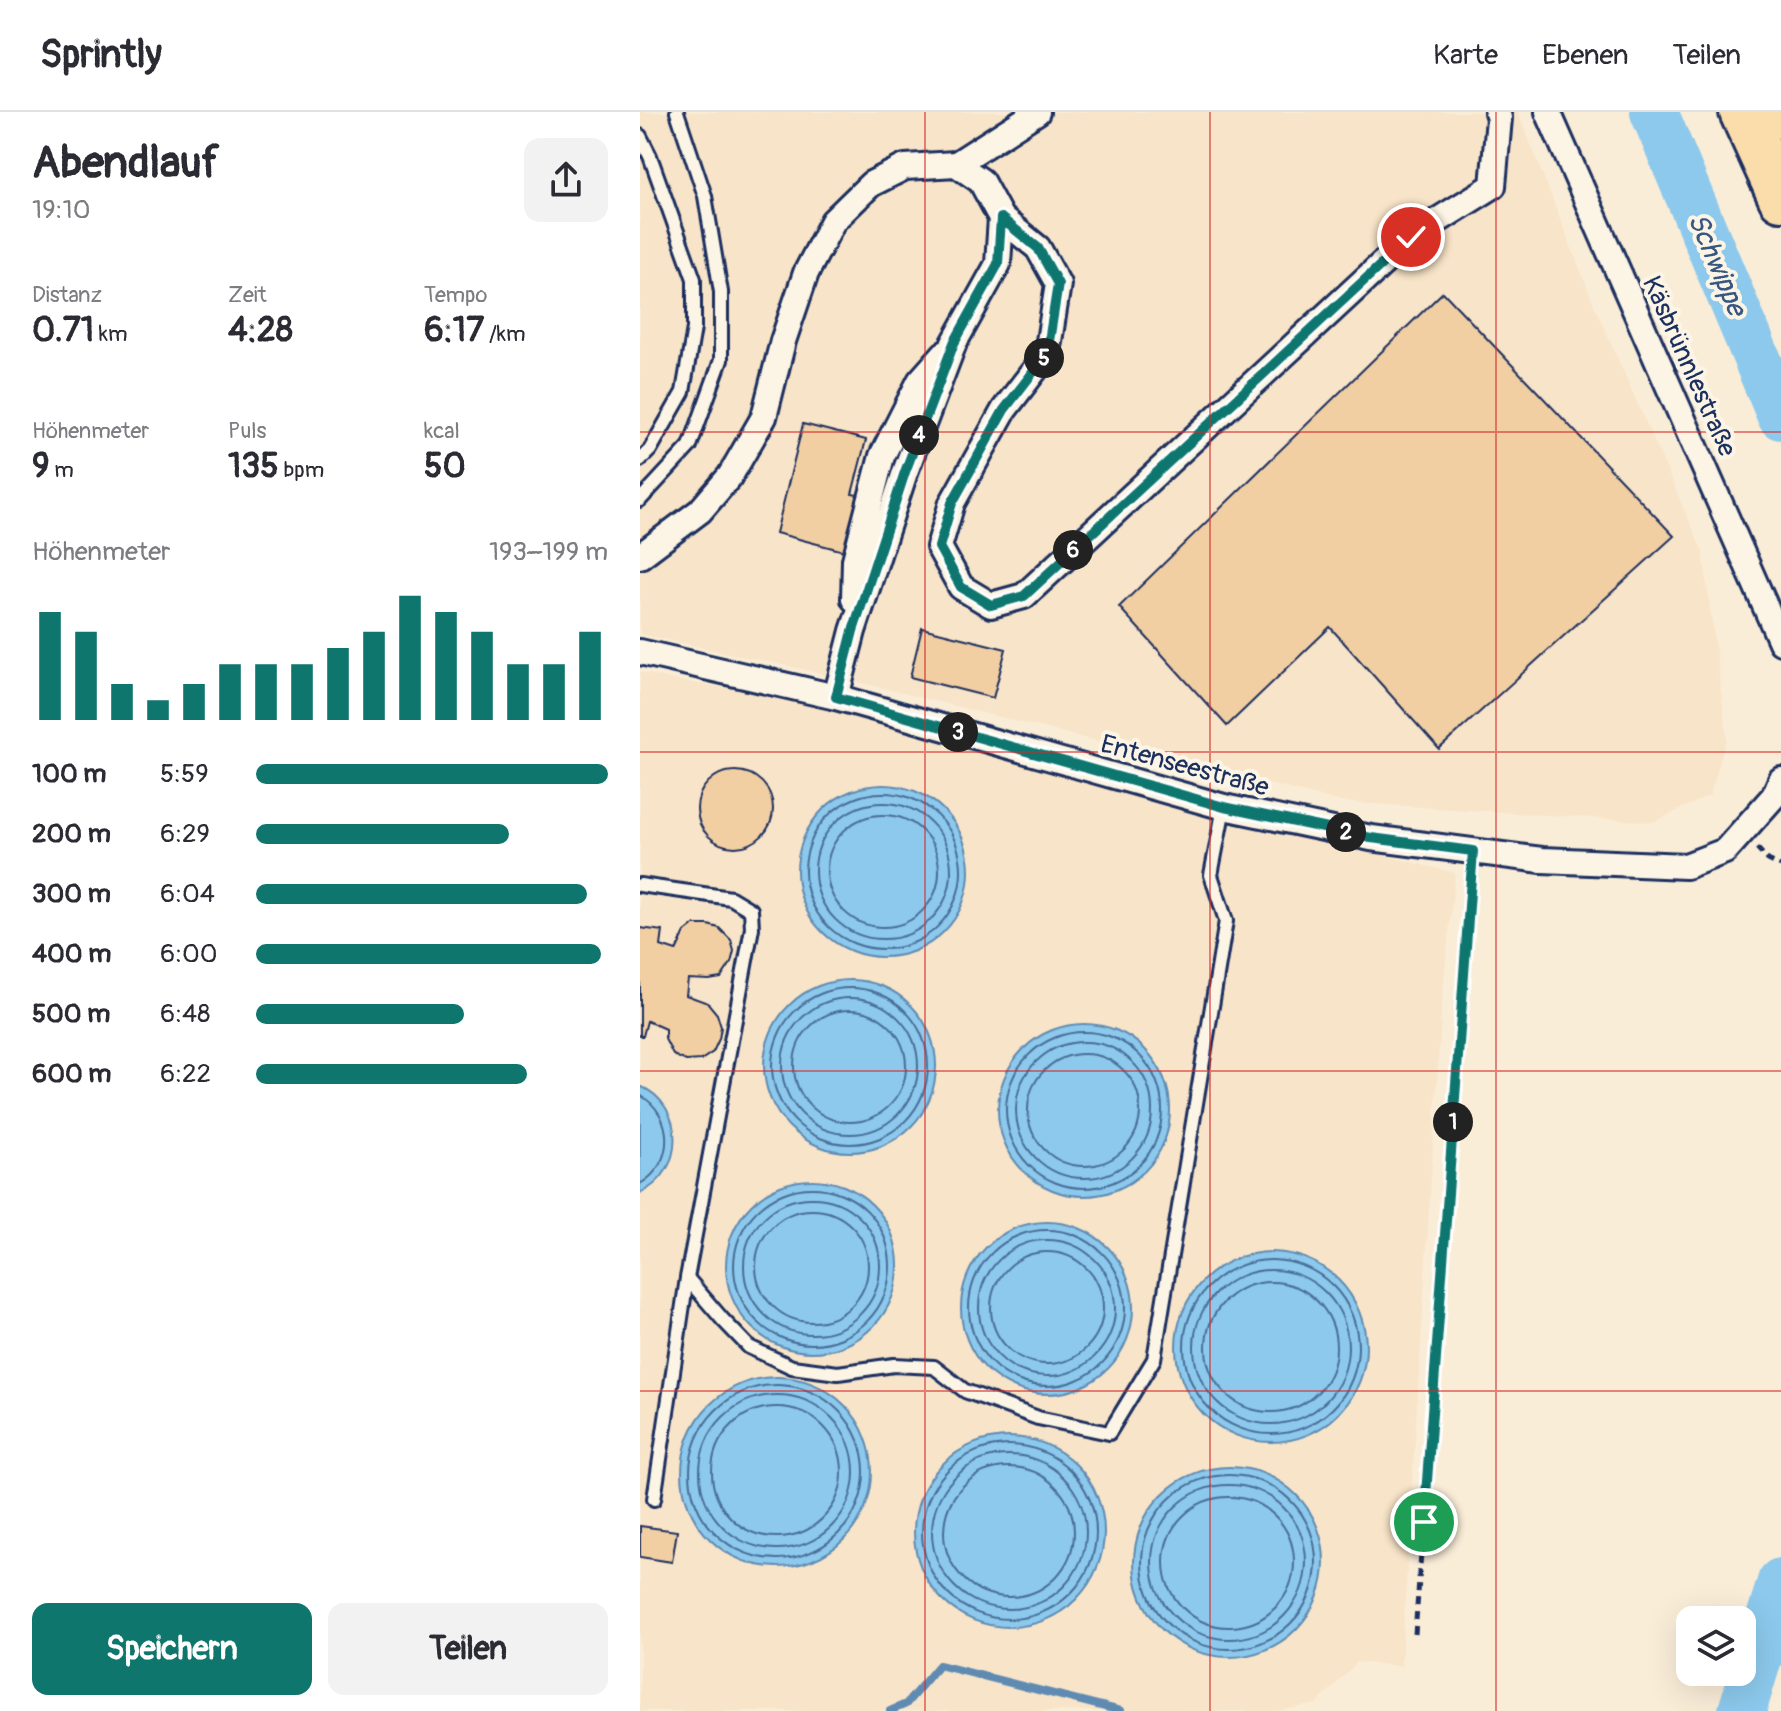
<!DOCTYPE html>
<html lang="de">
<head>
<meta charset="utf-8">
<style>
  body { margin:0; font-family:Pangolin,sans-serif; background:#f2f2f3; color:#2b2b33; height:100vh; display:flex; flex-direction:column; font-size:30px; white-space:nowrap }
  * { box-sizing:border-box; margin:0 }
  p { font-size:26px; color:#7c7c81 }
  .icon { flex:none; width:44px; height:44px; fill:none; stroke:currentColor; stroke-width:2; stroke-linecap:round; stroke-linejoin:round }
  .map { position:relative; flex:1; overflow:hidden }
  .panel { display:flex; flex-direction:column; background:#fff; width:640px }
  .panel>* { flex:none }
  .fabs { position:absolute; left:1036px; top:1494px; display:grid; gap:16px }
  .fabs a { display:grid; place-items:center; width:80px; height:80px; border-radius:16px; background:#fff; box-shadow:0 8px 32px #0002; font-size:40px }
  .pin { position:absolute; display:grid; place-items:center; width:68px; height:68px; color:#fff; margin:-34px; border:4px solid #fff; border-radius:50%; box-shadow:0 2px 8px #0007 }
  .km { position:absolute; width:40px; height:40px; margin:-20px; border-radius:50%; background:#222; color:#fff; font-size:22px; line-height:40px; text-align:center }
  .round { display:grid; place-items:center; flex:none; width:84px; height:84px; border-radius:16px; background:#f2f2f3 }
  .headline { display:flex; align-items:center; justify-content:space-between; height:136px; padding:0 32px }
  h1 { font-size:44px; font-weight:800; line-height:60px }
  .metrics { display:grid; grid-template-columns:repeat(3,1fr); gap:12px; height:136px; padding:8px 32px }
  .metrics div { display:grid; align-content:center }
  .metrics b { font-size:34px; font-weight:800 }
  .metrics small { font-size:22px; font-weight:400 }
  .metrics p { font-size:22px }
  .chart { height:224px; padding:16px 32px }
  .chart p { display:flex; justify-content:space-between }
  .chart svg { width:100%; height:144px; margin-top:8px; stroke:#0f766e; stroke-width:6 }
  .action { display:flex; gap:16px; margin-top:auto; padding:16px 32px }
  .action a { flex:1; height:92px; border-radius:16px; background:#0f766e; color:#fff; font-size:32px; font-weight:800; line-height:92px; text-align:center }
  .action a+a { background:#f2f2f3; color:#2b2b33 }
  ul { padding:0 32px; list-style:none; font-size:26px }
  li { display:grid; grid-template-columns:128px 96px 1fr; align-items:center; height:60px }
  li i { height:20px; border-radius:10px; background:#0f766e }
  header { display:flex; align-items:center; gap:48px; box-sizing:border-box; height:112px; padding:0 40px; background:#fff; border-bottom:2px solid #e1e1e2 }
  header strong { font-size:38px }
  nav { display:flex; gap:44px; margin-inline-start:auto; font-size:28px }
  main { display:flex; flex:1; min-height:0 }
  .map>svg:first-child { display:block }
  .built { fill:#f8e4c8 }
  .water { fill:#8cc9ec; stroke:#5f8bb3; stroke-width:2 }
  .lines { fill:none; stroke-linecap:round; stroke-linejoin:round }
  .shore { stroke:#486d97; stroke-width:2 }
  .stream { stroke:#5f8bb3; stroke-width:8 }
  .river { stroke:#8cc9ec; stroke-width:48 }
  .building { fill:#f2cfa3; stroke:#1b2f5e; stroke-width:2 }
  .lane-casing { stroke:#1b2f5e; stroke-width:18 }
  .street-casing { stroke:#1b2f5e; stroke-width:30 }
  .highway-casing { stroke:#1b2f5e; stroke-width:50 }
  .path { stroke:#1b2f5e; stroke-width:5; stroke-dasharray:8 6; stroke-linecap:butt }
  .lane { stroke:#fcf5e5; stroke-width:12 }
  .street { stroke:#fcf5e5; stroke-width:24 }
  .highway { stroke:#faddab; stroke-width:44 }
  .route-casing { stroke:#fff; stroke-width:16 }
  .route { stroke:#0f766e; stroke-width:10 }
  .grid { fill:none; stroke:#d62828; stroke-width:2; stroke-opacity:0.55 }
  .labels { text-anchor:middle; stroke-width:8; stroke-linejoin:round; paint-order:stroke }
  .street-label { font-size:26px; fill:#1b2f5e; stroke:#fcf5e5 }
  .water-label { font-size:28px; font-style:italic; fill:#375682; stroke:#fcf5e5 }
</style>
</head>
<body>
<header>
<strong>Sprintly</strong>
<nav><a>Karte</a><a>Ebenen</a><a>Teilen</a></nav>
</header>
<main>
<section class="panel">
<div class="headline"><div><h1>Abendlauf</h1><p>19:10</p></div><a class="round"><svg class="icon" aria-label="share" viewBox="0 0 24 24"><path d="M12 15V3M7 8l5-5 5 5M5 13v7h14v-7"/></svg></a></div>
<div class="metrics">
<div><p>Distanz</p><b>0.71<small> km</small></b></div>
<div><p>Zeit</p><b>4:28</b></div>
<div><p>Tempo</p><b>6:17<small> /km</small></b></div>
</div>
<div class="metrics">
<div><p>Höhenmeter</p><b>9<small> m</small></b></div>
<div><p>Puls</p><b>135<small> bpm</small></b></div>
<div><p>kcal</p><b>50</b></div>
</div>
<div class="chart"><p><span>Höhenmeter</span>193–199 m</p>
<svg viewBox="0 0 160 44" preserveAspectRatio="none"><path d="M5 44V11M15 44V17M25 44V33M35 44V38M45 44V33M55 44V27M65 44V27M75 44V27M85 44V22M95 44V17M105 44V6M115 44V11M125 44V17M135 44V27M145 44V27M155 44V17"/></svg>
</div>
<ul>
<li><b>100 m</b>5:59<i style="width:100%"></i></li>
<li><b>200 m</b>6:29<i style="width:72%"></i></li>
<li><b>300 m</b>6:04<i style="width:94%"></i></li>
<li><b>400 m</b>6:00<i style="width:98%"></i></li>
<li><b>500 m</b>6:48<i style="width:59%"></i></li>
<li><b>600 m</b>6:22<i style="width:77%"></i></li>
</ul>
<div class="action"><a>Speichern</a><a>Teilen</a></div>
</section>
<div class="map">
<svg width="1141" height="1599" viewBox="0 0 1141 1599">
  <rect width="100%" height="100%" fill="#faedd8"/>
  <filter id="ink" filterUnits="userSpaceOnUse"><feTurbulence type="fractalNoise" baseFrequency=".0125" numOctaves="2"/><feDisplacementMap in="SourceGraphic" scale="16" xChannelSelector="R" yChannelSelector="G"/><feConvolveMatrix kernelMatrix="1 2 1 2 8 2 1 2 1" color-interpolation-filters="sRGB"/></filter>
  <g filter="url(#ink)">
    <!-- built -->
    <g class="built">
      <path d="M0 0H878L955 195 1063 440 1087 626 1070 683 1014 710 702 690 202 566 0 522Z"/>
      <path d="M0 560 34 568 125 582 602 708 815 761 802 888 761 1554 717 1550 677 1592 636 1599H0Z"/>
    </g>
    <!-- water -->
    <g class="water">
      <circle cx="243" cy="759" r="86"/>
      <circle cx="210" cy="954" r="86"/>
      <circle cx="444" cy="998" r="86"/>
      <path d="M0 974C46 993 46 1061 0 1081Z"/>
      <circle cx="172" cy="1154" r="86"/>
      <circle cx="407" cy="1196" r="86"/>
      <circle cx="631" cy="1235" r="95"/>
      <circle cx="137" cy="1360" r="95"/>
      <circle cx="369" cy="1420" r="95"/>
      <circle cx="589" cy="1450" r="95"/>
    </g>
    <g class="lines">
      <!-- shore -->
      <g class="shore">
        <circle cx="243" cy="759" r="78"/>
        <circle cx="243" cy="759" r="68"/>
        <circle cx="243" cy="759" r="56"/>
        <circle cx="210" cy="954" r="78"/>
        <circle cx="210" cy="954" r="68"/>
        <circle cx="210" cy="954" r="56"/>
        <circle cx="444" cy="998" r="78"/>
        <circle cx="444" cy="998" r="68"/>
        <circle cx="444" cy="998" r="56"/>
        <path d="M0 983C35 1003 35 1052 0 1072"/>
        <circle cx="172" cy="1154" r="78"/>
        <circle cx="172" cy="1154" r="68"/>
        <circle cx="172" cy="1154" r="56"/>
        <circle cx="407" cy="1196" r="78"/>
        <circle cx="407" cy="1196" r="68"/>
        <circle cx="407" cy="1196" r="56"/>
        <circle cx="631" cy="1235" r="87"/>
        <circle cx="631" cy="1235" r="77"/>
        <circle cx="631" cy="1235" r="65"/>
        <circle cx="137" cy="1360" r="87"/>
        <circle cx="137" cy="1360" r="77"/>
        <circle cx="137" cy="1360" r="65"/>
        <circle cx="369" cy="1420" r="87"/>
        <circle cx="369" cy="1420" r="77"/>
        <circle cx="369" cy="1420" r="65"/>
        <circle cx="589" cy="1450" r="87"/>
        <circle cx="589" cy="1450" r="77"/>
        <circle cx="589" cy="1450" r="65"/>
      </g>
      <!-- stream -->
      <path class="stream" d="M250 1599 266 1592 299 1553 481 1599"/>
      <!-- river -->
      <g class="river">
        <path d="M1014 0 1141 304"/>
        <path d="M1102 1599 1141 1470"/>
      </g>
    </g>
    <!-- building -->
    <g class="building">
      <path d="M803 180 1034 424 799 637 690 515 587 614 479 495Z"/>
      <path d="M163 312 226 328 212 382 218 383 204 439 136 421Z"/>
      <path d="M282 516 366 537 353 586 270 565Z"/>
      <circle cx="95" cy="697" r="38"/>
      <path d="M54 813H68L79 816 91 828 94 839 91 851 81 866 69 868 48 867 46 883 68 891 77 902 81 915 79 927 73 940 61 948 46 949 33 943 25 927V917L7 909 3 924H0V816L23 819 21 834 36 839 45 820Z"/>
      <path d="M0 1414 37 1419 32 1450 0 1445Z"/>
    </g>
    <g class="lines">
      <!-- lane casing -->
      <g class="lane-casing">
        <g id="lane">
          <path d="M0 24 10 44 54 167V216L43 280 10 338 0 348"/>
          <path d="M0 388 50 334 81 248V180L65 84 37 0"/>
          <path d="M0 773 91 786 111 798 112 816 47 1166 14 1387"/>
          <path d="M47 1166 83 1208 109 1235 152 1255 198 1261 254 1253 294 1255 325 1279 398 1306 469 1321 514 1247 586 809 571 763 584 695"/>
        </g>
      </g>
      <!-- street casing -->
      <g class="street-casing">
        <g id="street">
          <path d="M908 0 1141 530"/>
          <path d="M316 52 397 0"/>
          <path d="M361 106 398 136 418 172 407 242 364 298 312 391 299 435 321 475 351 493 384 484 771 125 853 74 859 6 857 0"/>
          <path d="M0 444 60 399 90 364 124 305 143 229 166 161 193 109 231 72 265 55 316 52 341 69 361 106 358 152 314 231 265 360 213 519 196 585"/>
          <path d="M214 487 215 448 242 344 280 269 304 242"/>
          <path d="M0 540 196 585 584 695 731 726 902 748 1046 754 1085 739 1134 684 1141 668"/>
        </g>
      </g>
      <!-- highway casing -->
      <g class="highway-casing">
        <g id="highway">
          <path d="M1102 0 1141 86"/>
          <path d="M1139 0 1141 4"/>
        </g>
      </g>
      <!-- path -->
      <g class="path">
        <path d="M1117 736 1128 748 1141 754"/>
        <path d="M775 1522 831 764"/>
      </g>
      <!-- lane -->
      <use href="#lane" class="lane"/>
      <!-- street -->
      <use href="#street" class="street"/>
      <!-- highway -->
      <use href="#highway" class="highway"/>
    </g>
  </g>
  <g class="lines" filter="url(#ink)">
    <!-- route casing -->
    <g class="route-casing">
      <path id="route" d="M771 125 384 484 351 493 321 475 299 435 312 391 364 298 407 242 418 172 398 136 361 106 358 152 314 231 265 360 213 519 196 585 584 695 731 726 833 739 784 1410"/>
    </g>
    <!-- route -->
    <use href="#route" class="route"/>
  </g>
  <!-- grid -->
  <path class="grid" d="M285 0V1599M570 0V1599M856 0V1599M0 320H1141M0 640H1141M0 959H1141M0 1279H1141"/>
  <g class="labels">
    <!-- street labels -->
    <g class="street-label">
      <text transform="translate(1050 254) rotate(66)" y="9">Käsbrünnlestraße</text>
      <text transform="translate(545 653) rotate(15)" y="9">Entenseestraße</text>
    </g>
    <!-- water labels -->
    <g class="water-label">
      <text transform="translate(1078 152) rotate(67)" y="10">Schwippe</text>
    </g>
  </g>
</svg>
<div class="fabs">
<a><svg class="icon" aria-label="layers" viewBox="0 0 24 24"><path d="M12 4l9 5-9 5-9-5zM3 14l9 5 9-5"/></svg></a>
</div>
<div class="pin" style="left:784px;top:1410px;background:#1e9e55"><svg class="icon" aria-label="arrive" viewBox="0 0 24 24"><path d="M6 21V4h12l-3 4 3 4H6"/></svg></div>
<div class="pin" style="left:771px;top:125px;background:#d93025"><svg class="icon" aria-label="check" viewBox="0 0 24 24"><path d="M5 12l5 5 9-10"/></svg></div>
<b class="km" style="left:813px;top:1010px">1</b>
<b class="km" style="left:706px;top:720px">2</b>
<b class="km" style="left:318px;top:620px">3</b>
<b class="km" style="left:279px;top:323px">4</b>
<b class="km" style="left:404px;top:246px">5</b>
<b class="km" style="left:433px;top:438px">6</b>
</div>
</main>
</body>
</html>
